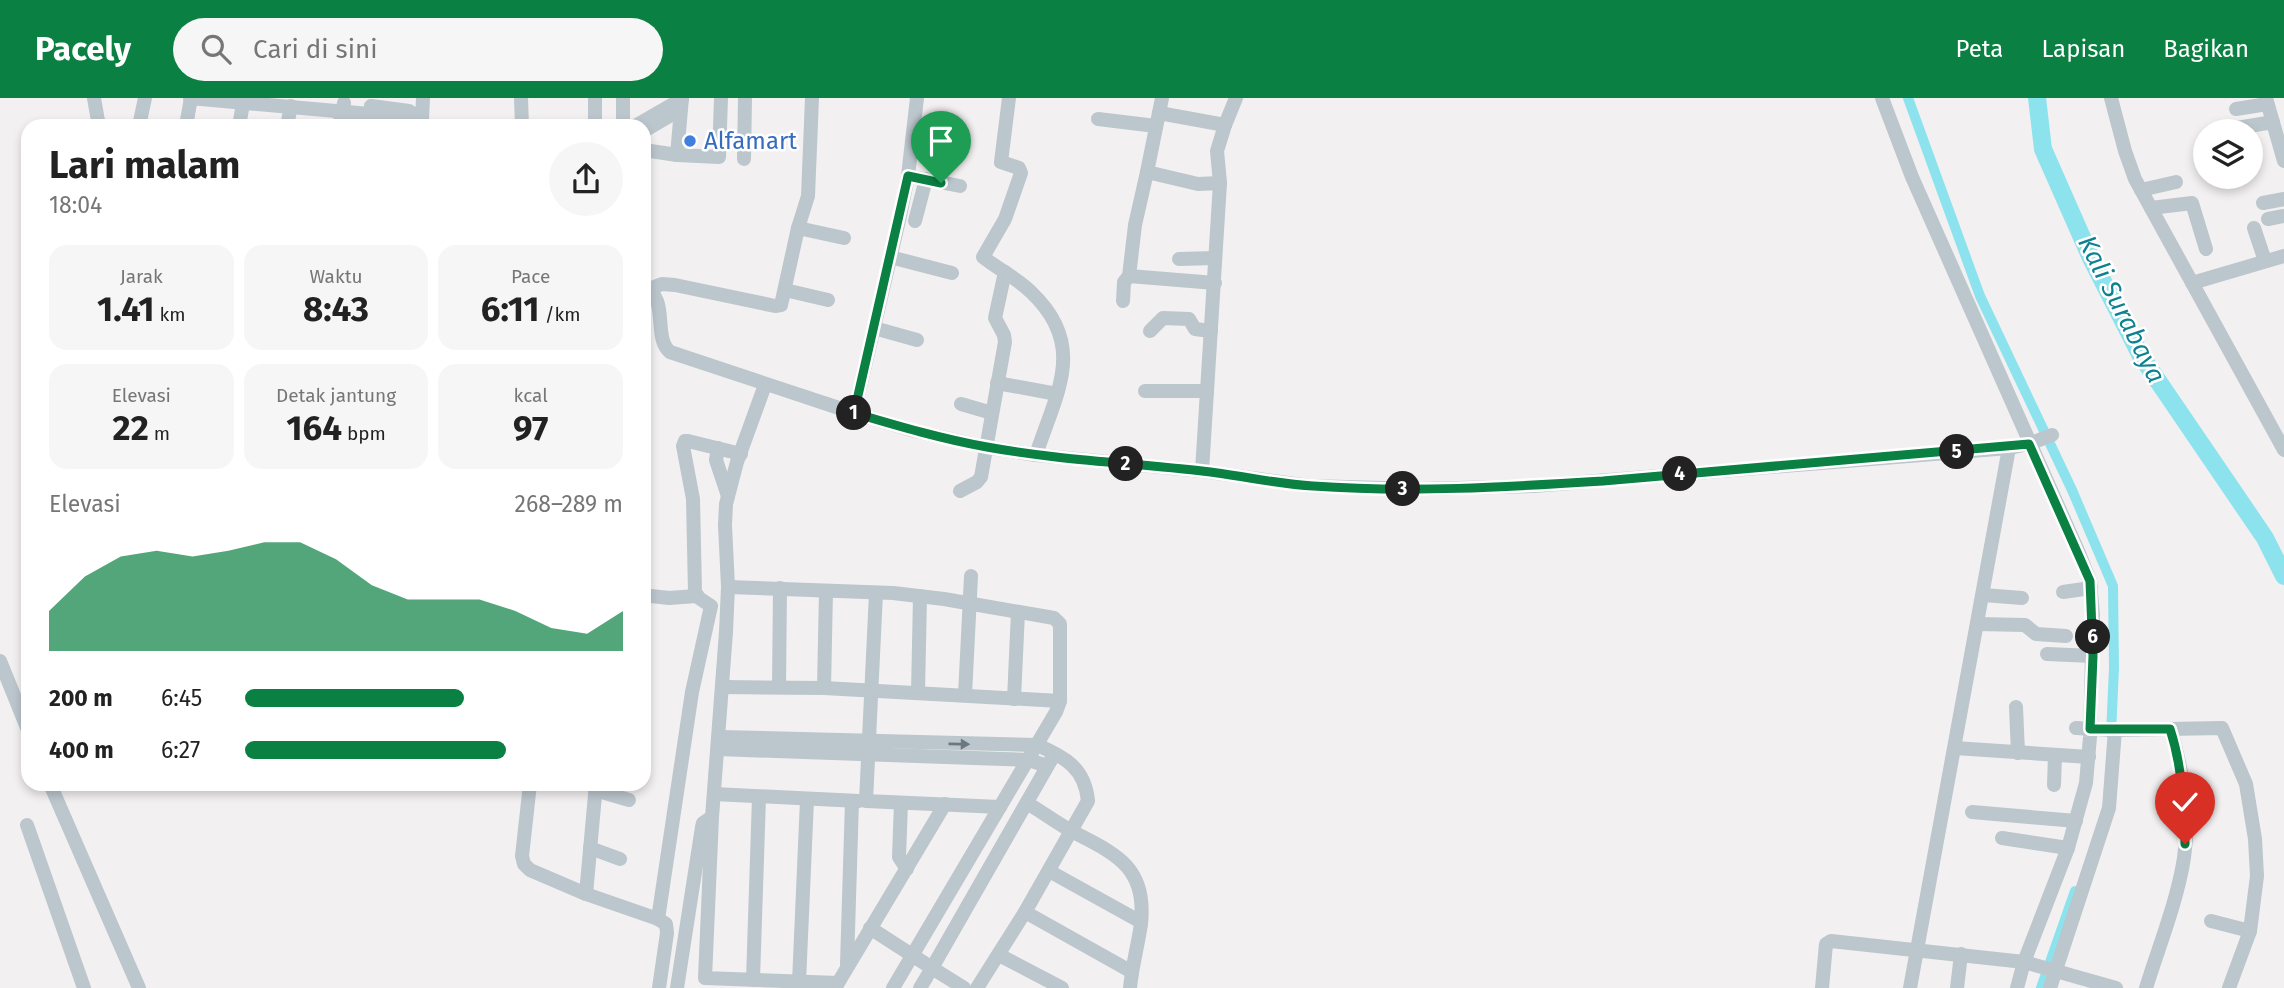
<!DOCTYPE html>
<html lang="id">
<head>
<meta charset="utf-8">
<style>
  body { margin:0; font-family:"Fira Sans",sans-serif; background:#f6f6f6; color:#222; height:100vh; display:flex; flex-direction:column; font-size:26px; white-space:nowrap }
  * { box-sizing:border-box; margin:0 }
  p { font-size:23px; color:#767676 }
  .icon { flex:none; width:38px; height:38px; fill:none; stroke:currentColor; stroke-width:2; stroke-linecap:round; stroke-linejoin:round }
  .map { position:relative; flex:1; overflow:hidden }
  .side { position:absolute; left:21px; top:21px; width:630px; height:672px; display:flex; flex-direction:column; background:#fff; border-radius:21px; box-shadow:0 4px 10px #0003 }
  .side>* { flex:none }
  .controls { position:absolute; left:2193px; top:21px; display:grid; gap:14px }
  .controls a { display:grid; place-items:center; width:70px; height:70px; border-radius:50%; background:#fff; box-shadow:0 4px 10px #0003; font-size:35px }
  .pin { position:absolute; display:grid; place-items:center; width:60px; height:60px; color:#fff; margin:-72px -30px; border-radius:50% 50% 50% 0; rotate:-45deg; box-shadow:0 0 7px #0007 }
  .pin .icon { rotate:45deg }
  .km { position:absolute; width:35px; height:35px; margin:-18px; border-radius:50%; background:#222; color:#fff; font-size:19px; line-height:35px; text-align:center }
  .round { display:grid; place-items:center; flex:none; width:74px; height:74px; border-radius:37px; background:#f6f6f6 }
  .head { display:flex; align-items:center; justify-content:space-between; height:119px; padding:0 28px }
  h1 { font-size:38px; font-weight:700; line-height:52px }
  .metrics { display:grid; grid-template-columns:repeat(3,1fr); gap:10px; height:119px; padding:7px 28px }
  .metrics div { display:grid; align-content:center; border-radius:18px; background:#f6f6f6; text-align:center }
  .metrics b { font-size:35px; font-weight:700 }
  .metrics small { font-size:19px; font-weight:400 }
  .metrics p { font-size:19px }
  .chart { height:196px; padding:14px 28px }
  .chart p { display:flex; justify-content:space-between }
  .chart svg { width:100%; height:126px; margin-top:7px; fill:#0b8043; opacity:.7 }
  ul { padding:0 28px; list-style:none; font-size:23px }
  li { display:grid; grid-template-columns:112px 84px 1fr; align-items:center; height:52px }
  li i { height:18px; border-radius:9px; background:#0b8043 }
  header { display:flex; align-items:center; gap:42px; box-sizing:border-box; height:98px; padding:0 35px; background:#0b8043; color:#fff }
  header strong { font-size:33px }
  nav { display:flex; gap:38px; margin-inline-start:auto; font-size:24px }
  .search { width:490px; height:63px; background:#f6f6f6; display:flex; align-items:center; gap:18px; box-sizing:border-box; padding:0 24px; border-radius:38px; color:#767676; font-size:26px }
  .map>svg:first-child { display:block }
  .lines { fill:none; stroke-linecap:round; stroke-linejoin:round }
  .canal { stroke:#8de3ed; stroke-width:10 }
  .river { stroke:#8de3ed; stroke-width:18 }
  .minor { stroke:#bcc6cd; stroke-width:14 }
  .oneway { fill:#6b787f }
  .route-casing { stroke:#fff; stroke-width:14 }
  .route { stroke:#0b8043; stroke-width:9 }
  .shop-dot { fill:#3f7fe0; stroke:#fff; stroke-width:2.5 }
  .labels { text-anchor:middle; stroke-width:5; stroke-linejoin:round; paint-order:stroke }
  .shop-label { font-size:24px; fill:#366cbe; stroke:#fff; text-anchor:start }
  .water-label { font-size:26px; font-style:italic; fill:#0d818f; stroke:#fff }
</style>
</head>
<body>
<header>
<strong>Pacely</strong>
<div class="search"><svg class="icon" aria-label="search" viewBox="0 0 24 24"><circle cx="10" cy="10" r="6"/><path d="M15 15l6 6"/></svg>Cari di sini</div>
<nav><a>Peta</a><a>Lapisan</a><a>Bagikan</a></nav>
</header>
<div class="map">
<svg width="2284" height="890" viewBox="0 0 2284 890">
  <rect width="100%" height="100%" fill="#f3f0f1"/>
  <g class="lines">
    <!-- canal -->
    <g class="canal">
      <path d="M1908 0 1980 198 2072 392 2113 488 2114 570 2111 636"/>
      <path d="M2041 890 2075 793"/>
    </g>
    <!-- river -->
    <path class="river" d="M2037 0 2043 51 2091 160 2141 258 2265 440 2284 478"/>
    <!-- minor -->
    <g class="minor">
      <path d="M94 0 98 23 102 28"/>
      <path d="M190 0 381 17"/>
      <path d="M521 0 522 28"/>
      <path d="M595 0V28"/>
      <path d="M623 0V28"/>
      <path d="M1009 0 1001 64 1019 70 1021 75 1005 121 983 159C998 171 1017 180 1031 194 1088 248 1056 295 1036 357"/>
      <path d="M1162 0 1147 74 1198 86 1220 85 1202 373"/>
      <path d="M1882 0 1912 79 2079 455 2090 483 2093 517 2090 639 2086 685 2068 750 2024 864 2017 890"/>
      <path d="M2111 0 2125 53 2135 81 2284 352"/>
      <path d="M2266 0 2284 63"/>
      <path d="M371 8 409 13 422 22 423 0"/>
      <path d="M379 10 383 20C395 26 406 26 416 17"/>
      <path d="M2236 11 2267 6"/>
      <path d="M1159 15 1225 27 1217 53 1220 85"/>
      <path d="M1098 21 1156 28"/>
      <path d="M1225 27 1236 0"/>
      <path d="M139 28 145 0"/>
      <path d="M186 28 191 0"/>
      <path d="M239 28 244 0"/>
      <path d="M287 28 291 8"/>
      <path d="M339 28 344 5"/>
      <path d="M635 28 682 1"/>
      <path d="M2237 30 2273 24"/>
      <path d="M644 33 671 17"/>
      <path d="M644 52 677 57 719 59 721 0"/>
      <path d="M677 57 682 0"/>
      <path d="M744 61 745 0"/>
      <path d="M908 78 960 88"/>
      <path d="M2141 92 2176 84"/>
      <path d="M2263 105 2284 101"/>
      <path d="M2151 110 2192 105 2206 151"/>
      <path d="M2268 121 2284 118"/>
      <path d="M915 123 926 81"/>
      <path d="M798 130 844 140"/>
      <path d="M2254 130 2265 163"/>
      <path d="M890 159 952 175"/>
      <path d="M1179 161 1215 160"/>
      <path d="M1129 178 1215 185"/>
      <path d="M2192 185 2284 158"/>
      <path d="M644 190C670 199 652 239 670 254L854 315 915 333 985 349 1036 357 1202 373 1310 388 1420 391 1534 388 2009 350 2029 346 2052 337"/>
      <path d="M649 191 662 186 675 187 775 208 781 207 798 130 808 98 812 0"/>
      <path d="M785 192 828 202"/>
      <path d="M1123 203 1124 184 1129 178 1135 127 1147 74"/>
      <path d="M874 230 917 242"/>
      <path d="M1150 233 1163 220 1189 221 1195 231 1211 233"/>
      <path d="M997 285 1057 296"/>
      <path d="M765 287 737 364 726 406 725 427 728 489 726 534 712 719 705 880 838 885"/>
      <path d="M1145 293H1207"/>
      <path d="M961 306 992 315"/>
      <path d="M854 315 900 118 908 78 917 0"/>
      <path d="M718 350 716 362 728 398"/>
      <path d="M960 393 977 384 981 379 1005 244 1004 237 995 220 1005 174"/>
      <path d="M728 489 893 495 944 501 1054 520 1060 526V603L1056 614 893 890"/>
      <path d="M2063 494 2091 490"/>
      <path d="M876 495 866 703 1000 709"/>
      <path d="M1983 497 2022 500"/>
      <path d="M651 498 669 500 696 498"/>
      <path d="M1978 526 2025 527 2036 536 2066 538"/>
      <path d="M2047 556 2093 558"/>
      <path d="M0 563 28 632"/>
      <path d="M723 589 824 590 1060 603"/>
      <path d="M779 589 780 490"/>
      <path d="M824 590 826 493"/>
      <path d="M918 595 920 498"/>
      <path d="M965 597 971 478"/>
      <path d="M1014 601 1018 514"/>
      <path d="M2016 609 2018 655"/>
      <path d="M2076 630 2113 632 2222 630 2246 686 2255 741 2257 778 2250 833 2229 890"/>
      <path d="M720 639 1037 647C1065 659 1085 670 1088 703L1025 814 977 890"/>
      <path d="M1955 650 2089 659"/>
      <path d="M718 651 1029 662 1047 668"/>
      <path d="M50 686 139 890"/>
      <path d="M530 686 522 758 524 766 530 772 586 796 658 821 666 826 667 835 659 890"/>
      <path d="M2054 687 2055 657"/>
      <path d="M595 692 629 702"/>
      <path d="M714 696 859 703"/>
      <path d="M901 705 899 759 907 771"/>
      <path d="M1027 705C1042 714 1057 725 1073 734 1116 756 1147 769 1141 826 1138 847 1132 868 1130 890"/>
      <path d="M1972 714 2076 723"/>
      <path d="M27 727 84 890"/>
      <path d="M2002 740 2068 750"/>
      <path d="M590 750 620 761"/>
      <path d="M1049 773 1141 824"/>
      <path d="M586 796 596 686"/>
      <path d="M1025 814 1132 874"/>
      <path d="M658 821 692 594 711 508 699 500 695 494 693 401 683 348 685 343H688L741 356"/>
      <path d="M2211 823 2250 833"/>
      <path d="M870 830 932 870 920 890"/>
      <path d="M999 857 1062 890"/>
      <path d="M847 866 852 703"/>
      <path d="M753 882 759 699"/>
      <path d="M799 884 807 702"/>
      <path d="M677 890 702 729 703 725 712 719"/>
      <path d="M835 890 945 706"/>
      <path d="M964 890 932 870 1051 662"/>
      <path d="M1822 890 1826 846 1831 843 2024 864 2116 890"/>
      <path d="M1910 890 2009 350"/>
      <path d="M1957 890 1961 856"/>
      <path d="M2050 890 2109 710 2115 632"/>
      <path d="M2146 890C2159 848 2177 804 2184 760 2190 719 2183 670 2170 631"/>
    </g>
  </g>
  <!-- one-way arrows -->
  <defs><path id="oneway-solid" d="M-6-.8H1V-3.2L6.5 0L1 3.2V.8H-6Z" transform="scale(1.75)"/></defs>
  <use class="oneway" href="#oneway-solid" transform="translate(959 646) rotate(1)"/>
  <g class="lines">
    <!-- route casing -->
    <g class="route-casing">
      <path id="route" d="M941 85 908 78 854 315C898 328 942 341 987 349 1058 362 1131 365 1202 373 1239 377 1276 386 1313 388 1409 395 1507 389 1603 383L2029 346 2090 483 2093 558 2090 631H2170C2182 668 2185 707 2185 746"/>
    </g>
    <!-- route -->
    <use href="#route" class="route"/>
  </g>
  <!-- markers -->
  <circle class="shop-dot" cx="690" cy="43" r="7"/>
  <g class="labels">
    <!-- shop labels -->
    <g class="shop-label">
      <text x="704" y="51">Alfamart</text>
    </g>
    <!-- water labels -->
    <g class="water-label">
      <text transform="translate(2122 211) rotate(63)" y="9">Kali Surabaya</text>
    </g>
  </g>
</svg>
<div class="controls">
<a><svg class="icon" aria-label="layers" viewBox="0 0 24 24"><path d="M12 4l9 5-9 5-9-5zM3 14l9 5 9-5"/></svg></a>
</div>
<div class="pin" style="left:941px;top:85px;background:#1e9e55"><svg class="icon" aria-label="arrive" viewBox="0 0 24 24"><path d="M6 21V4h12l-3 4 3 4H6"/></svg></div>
<div class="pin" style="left:2185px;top:746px;background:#d93025"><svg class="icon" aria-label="check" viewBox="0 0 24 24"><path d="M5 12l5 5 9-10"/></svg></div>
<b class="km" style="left:854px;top:315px">1</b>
<b class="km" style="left:1126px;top:366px">2</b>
<b class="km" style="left:1403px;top:391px">3</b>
<b class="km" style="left:1680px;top:376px">4</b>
<b class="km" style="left:1957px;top:354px">5</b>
<b class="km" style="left:2093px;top:539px">6</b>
<section class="side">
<div class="head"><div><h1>Lari malam</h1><p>18:04</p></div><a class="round"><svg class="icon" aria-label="share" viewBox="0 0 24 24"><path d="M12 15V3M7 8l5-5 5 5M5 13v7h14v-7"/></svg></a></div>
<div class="metrics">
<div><p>Jarak</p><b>1.41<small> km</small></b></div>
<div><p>Waktu</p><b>8:43</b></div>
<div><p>Pace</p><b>6:11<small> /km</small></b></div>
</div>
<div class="metrics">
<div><p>Elevasi</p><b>22<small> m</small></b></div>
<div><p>Detak jantung</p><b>164<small> bpm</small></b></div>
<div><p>kcal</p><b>97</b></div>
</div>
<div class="chart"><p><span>Elevasi</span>268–289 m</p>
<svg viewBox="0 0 160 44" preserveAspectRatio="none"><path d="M0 44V30L10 18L20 11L30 9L40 11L50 9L60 6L70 6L80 12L90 21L100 26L110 26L120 26L130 30L140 36L150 38L160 30V44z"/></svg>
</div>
<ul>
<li><b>200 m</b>6:45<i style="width:58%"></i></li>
<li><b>400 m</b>6:27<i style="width:69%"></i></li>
</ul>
</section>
</div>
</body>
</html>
